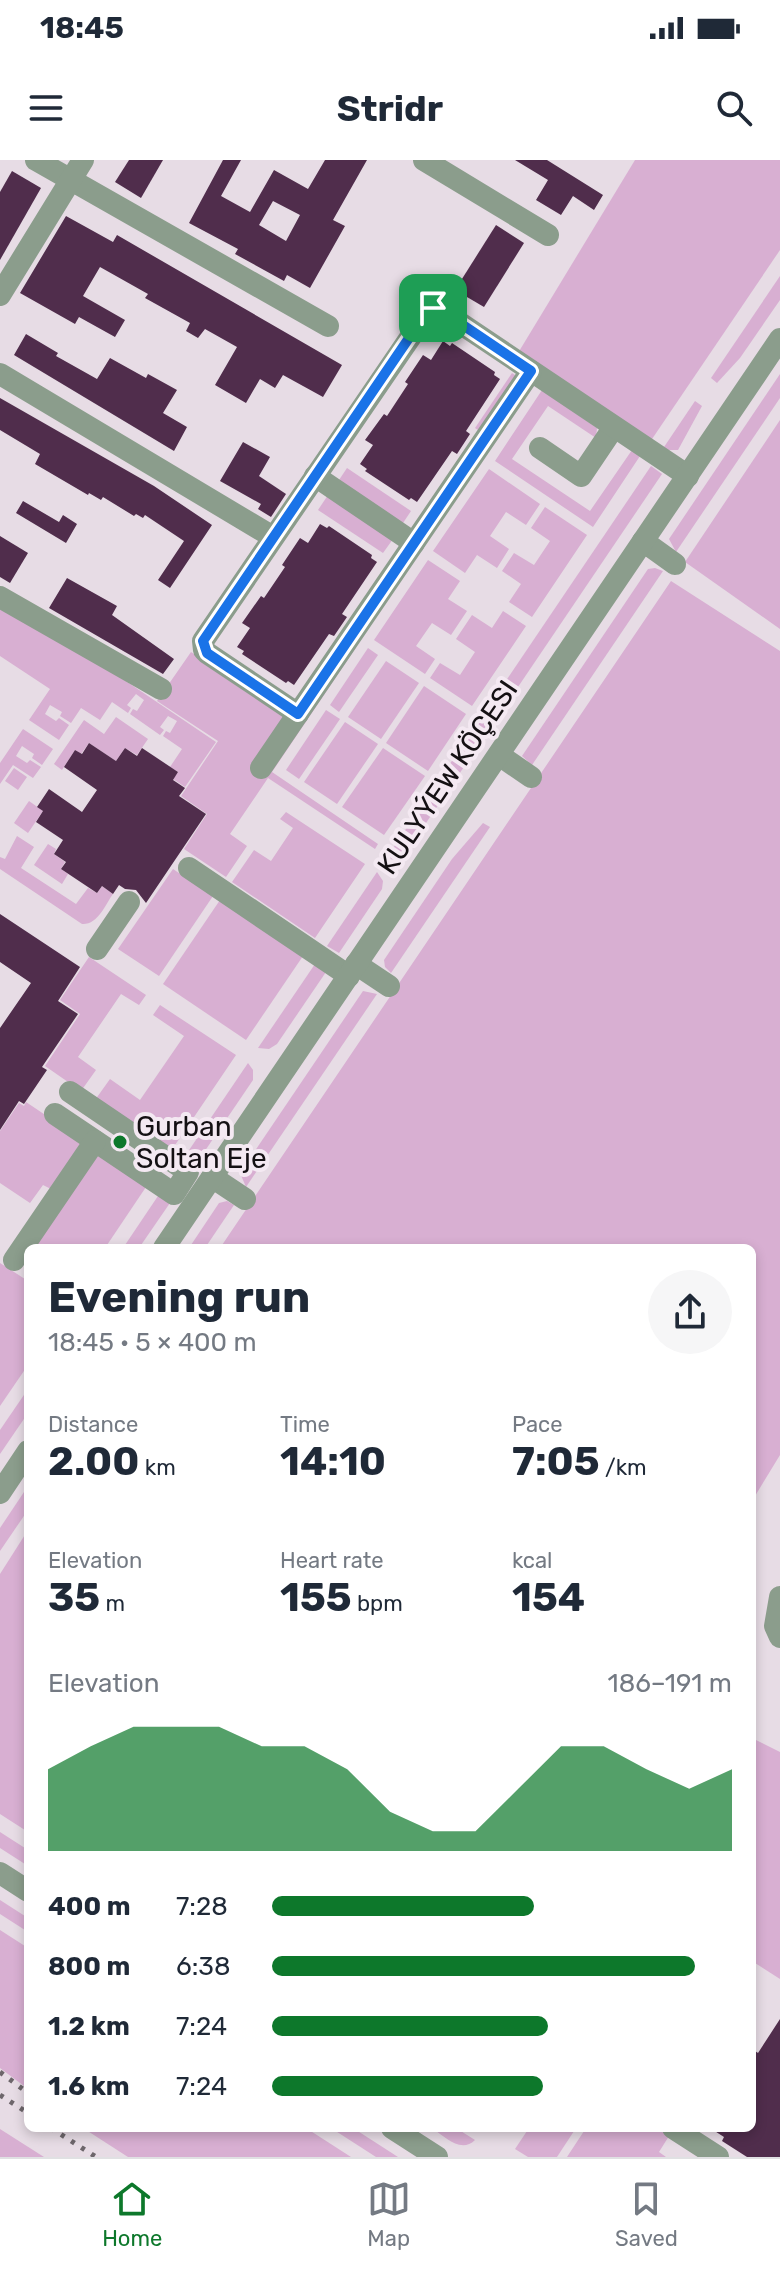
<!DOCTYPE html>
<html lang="en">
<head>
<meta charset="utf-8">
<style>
  body { margin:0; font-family:Rubik,sans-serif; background:#f6f6f7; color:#1f2937; height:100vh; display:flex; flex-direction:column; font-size:30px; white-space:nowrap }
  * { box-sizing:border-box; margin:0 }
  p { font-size:26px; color:#747a83 }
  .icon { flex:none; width:44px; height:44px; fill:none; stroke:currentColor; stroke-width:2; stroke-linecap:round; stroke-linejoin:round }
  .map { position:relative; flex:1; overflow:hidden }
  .sheet { position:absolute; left:24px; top:1084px; width:732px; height:888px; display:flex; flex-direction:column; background:#fff; border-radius:12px; box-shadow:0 4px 12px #0003 }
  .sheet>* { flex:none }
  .pin { position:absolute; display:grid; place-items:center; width:68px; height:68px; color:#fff; margin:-34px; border-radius:16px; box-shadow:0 4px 12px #0006 }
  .round { display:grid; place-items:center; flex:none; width:84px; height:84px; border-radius:42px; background:#f6f6f7 }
  .overview { display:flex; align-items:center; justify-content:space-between; height:136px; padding:0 24px }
  h1 { font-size:44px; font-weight:700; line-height:60px }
  .stats { display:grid; grid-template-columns:repeat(3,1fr); gap:12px; height:136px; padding:8px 24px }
  .stats div { display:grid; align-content:center }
  .stats b { font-size:40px; font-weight:700 }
  .stats small { font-size:22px; font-weight:400 }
  .stats p { font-size:22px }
  .chart { height:224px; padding:16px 24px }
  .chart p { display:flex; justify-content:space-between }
  .chart svg { width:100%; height:144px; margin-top:8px; fill:#0d782b; opacity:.7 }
  ul { padding:0 24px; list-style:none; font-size:26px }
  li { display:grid; grid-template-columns:128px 96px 1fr; align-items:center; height:60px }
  li i { height:20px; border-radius:10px; background:#0d782b }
  .status { display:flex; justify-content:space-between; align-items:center; height:56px; padding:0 40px; background:#fff; direction:ltr }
  .status svg { height:22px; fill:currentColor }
  header { display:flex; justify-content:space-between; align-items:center; height:104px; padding:0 24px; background:#fff; font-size:36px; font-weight:700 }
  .tab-bar { display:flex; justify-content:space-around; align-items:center; height:112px; border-top:2px solid #e0e1e3; background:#fff; font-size:22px; color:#747a83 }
  .tab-bar a { display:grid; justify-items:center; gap:4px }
  .tab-bar .selected { color:#0d782b }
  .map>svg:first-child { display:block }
  .green { fill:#d8afd2 }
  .building { fill:#502d4c; fill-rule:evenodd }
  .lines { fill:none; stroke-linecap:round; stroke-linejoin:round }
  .minor { stroke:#8b9d8c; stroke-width:22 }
  .rail { stroke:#6d666b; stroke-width:5; stroke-dasharray:4 8; stroke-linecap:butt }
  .route-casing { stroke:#fff; stroke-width:16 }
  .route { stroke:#1a73e8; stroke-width:10 }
  .poi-dot { fill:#0d782b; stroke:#f4e9f2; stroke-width:3 }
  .labels { text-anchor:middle; stroke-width:8; stroke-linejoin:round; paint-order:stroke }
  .street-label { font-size:28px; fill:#141013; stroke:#f4e9f2 }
  .poi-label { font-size:28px; fill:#141013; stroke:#f4e9f2; text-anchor:start }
</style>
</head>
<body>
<div class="status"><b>18:45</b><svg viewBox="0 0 49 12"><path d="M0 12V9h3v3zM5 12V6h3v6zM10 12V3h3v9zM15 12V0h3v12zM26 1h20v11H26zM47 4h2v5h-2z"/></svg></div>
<header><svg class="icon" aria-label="menu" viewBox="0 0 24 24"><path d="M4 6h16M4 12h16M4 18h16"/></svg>Stridr<svg class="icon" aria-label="search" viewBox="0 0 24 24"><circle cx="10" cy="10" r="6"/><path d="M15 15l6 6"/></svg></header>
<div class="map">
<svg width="780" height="1997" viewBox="0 0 780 1997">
  <rect width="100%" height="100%" fill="#e7dce5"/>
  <!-- green -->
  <g class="green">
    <path d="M635 0H780V90L650 282 518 193Z"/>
    <path d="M780 116V140L740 198 717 223 711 218Z"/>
    <path d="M512 213 518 217 481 272 475 268Z"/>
    <path d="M780 214V238L676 392 669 379Z"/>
    <path d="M542 230 597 268 596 278 548 246 512 299 590 351 632 290 640 296 593 367 495 301Z"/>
    <path d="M695 241 702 246 678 290H662Z"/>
    <path d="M780 260V469L685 402Z"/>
    <path d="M651 306 662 314 403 697 397 701 387 697Z"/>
    <path d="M347 308 411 351 401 366 337 323Z"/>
    <path d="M489 309 540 344 526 365 506 352 490 376 509 389 497 408 477 395 465 413 433 391Z"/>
    <path d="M328 335 393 379 383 393 318 350Z"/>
    <path d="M545 347 587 375 532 457 509 442 521 424 502 411 514 393 534 405 550 381 531 368Z"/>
    <path d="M428 400 460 421 448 439 467 451 451 475 432 463 416 486 435 499 425 514 374 480Z"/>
    <path d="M655 408 663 411 532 605 522 596 648 409Z"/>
    <path d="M671 421 780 491V1295L752 1341V1088H220Z"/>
    <path d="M0 449 77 488 216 582 185 627 173 619 178 612 170 607 182 589 163 576 166 571 170 573 177 561 168 556 160 567 164 570 160 575 130 554 133 549 137 551 144 540 136 534 127 545 131 548 128 553 112 542 100 560 81 548 71 563 60 556 62 552 50 545 45 554 56 561 59 558 69 565 59 580 29 560 50 529 0 496Z"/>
    <path d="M503 451 526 466 472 546 430 518 440 503 460 515 475 492 456 479 472 455 492 468Z"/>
    <path d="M357 486 272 612 378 684 375 689 268 618 230 674 247 686 226 717 184 689 207 654 181 636 218 581 157 541 191 492 287 557Z"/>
    <path d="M368 488 378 495 339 552 330 545Z"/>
    <path d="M386 501 419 523 381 579 348 557Z"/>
    <path d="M424 526 466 554 428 611 386 583Z"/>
    <path d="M326 550 340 559 299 619 286 610Z"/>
    <path d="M116 557 148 579 137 595 125 588 116 601 89 583 81 594 75 590 62 610 54 604 84 560 104 574Z"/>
    <path d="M345 562 378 584 337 644 304 622Z"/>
    <path d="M23 569 53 589 42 605 32 598 34 594 22 586 16 596 27 603 30 600 41 607 33 618 13 605 0 624V603Z"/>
    <path d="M383 588 425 616 384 675 342 647Z"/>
    <path d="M14 608 27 617 18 630 5 621Z"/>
    <path d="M29 641 43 651 28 673 14 663Z"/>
    <path d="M286 652 365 704 315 778 232 722 254 690 271 701 293 668 280 659Z"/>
    <path d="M483 663 490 667 391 813 385 807 384 800 452 699Z"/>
    <path d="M17 676 34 687 21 708 76 744 88 728 97 733 102 726 113 734C105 745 98 765 82 764L0 709V697L5 699Z"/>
    <path d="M48 684 56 689 54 694 65 702 61 709 68 714 62 724 34 705Z"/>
    <path d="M173 709 213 736 159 816 118 789Z"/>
    <path d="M377 712 383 721 382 729 339 793 327 786Z"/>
    <path d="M220 740 303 796 246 880 163 824Z"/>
    <path d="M89 797 146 835 139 845 121 834 78 897 96 910 81 931 45 906 80 854 60 840Z"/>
    <path d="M315 804 326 812 277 884 269 889 258 888Z"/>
    <path d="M363 831 377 834 246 1027 240 1013Z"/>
    <path d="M160 845 236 895 171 991 95 940 110 919 140 940 184 876 153 855Z"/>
    <path d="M248 903 253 910V920L194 1007 183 999Z"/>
    <path d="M26 942 84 981 51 1029 43 1025 30 1043 0 1023V971L19 943 24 946Z"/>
    <path d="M99 991 148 1024 105 1088H34Z"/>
    <path d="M160 1033 172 1040 139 1088H123Z"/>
    <path d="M227 1041 234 1045 205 1088H189L219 1043Z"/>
    <path d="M0 1103 28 1121V1205L0 1246Z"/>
    <path d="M28 1229V1253L0 1294V1270Z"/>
    <path d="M28 1326V1350L0 1391V1368Z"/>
    <path d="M28 1370V1672L0 1654V1414Z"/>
    <path d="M752 1578 780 1592V1819L752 1801Z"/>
    <path d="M0 1672 28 1690V1706L0 1688Z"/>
    <path d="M0 1740 28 1758V1772L0 1754Z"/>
    <path d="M0 1770 28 1788V1929L0 1908Z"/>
    <path d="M83 1968H306L351 1997H128Z"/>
    <path d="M331 1968H353L398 1997H376Z"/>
    <path d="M432 1968H456L475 1980C461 1994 445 1977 432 1968Z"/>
    <path d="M529 1968H576L557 1997H528L515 1989Z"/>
    <path d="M586 1968H656L669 1976 659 1992 666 1997H567Z"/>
    <path d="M0 1969 44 1997H0Z"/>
  </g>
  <!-- building -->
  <g class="building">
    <path d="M129 0H163L141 38 115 22Z"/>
    <path d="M223 0H241L221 36 250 52 274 10 308 29 325 0H367L333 60 345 66 310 128 287 115 284 121 235 94 238 89 189 63ZM273 41 300 55 286 81 259 65Z"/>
    <path d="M515 0H547L603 35 594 50 573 36 561 55 536 40 548 20Z"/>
    <path d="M12 11 41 28 0 100V32Z"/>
    <path d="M66 56 113 82 117 75 342 205 323 237 283 215 275 228 260 219 246 243 215 225 237 187 205 169 198 178 186 171 190 163 145 138 148 134 100 107 83 136 125 160 115 177 79 157 75 164 20 133Z"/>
    <path d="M496 65 524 83 484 147 455 130Z"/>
    <path d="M26 174 58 193 56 196 97 219 110 198 146 218 148 214 177 230 163 253 187 267 174 291 14 195Z"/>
    <path d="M443 181 450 186 452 183 495 212 494 215 500 219 466 271 470 274 457 294 452 291 417 342 411 338 409 340 365 311 367 309 360 304 373 285 365 280 384 254 387 256 408 224 405 222 423 195 431 200Z"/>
    <path d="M0 238 154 326 212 365 170 428 158 420 184 381 145 355 143 358 136 354 134 356 103 337 101 340 89 333 88 335 35 304 40 294 0 270Z"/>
    <path d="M243 282 270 297 259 316 286 334 271 357 258 349 261 344 220 321Z"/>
    <path d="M23 341 59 362 63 355 77 364 66 383 16 353Z"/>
    <path d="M320 364 327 368 329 366 372 395 371 398 377 402 342 454 347 457 334 476 329 474 294 525 288 521 286 523 242 494 244 491 237 487 250 468 242 463 261 436 264 438 285 407 282 405 300 378 308 383Z"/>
    <path d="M0 376 28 393 10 423 0 417Z"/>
    <path d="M67 418 117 446 112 455 174 499 163 514 49 448Z"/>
    <path d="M89 583 116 601 125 588 137 596 142 588 178 612 173 620 185 628 179 636 206 654 146 743 136 730 125 729 119 725 113 734 102 726 97 733 61 709 66 702 54 694 63 680 36 662 43 651 37 647 49 629 82 652 97 630 64 607 75 590 82 594Z"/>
    <path d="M0 754 80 807 58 841 78 854 42 907 47 910 24 944 19 941 0 970V868L31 823 0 802Z"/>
    <path d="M780 1859V1997H747L722 1981 724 1977 710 1968H752V1889L758 1893Z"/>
  </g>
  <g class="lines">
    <!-- minor -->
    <g class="minor">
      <path d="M36 0 328 166"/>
      <path d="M424 0 548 75"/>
      <path d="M0 135 83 0"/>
      <path d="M0 214 273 377"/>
      <path d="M540 288 581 316 614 267"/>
      <path d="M315 316 414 383"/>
      <path d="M643 381 675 404"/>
      <path d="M0 437 161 529"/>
      <path d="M298 554 207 493 204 490 203 481 429 150 442 151 688 316"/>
      <path d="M499 595 531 617"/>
      <path d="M261 608 531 211"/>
      <path d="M189 708 349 816"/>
      <path d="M97 789 129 742"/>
      <path d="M356 804 389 826"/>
      <path d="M55 954 174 1034 188 1012 70 932"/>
      <path d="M212 1017 245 1039"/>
      <path d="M164 1088 780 179"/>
      <path d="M14 1100 95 981"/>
      <path d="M0 1333 28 1291"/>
      <path d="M780 1437 775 1466 780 1477"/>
      <path d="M0 1713 28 1731"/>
      <path d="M392 1968 437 1997"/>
      <path d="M673 1968 718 1997"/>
    </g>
    <!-- rail -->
    <g class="rail">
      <path d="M0 1912 28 1933"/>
      <path d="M0 1935 28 1953"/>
      <path d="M51 1968 96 1997"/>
    </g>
  </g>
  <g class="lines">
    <!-- route casing -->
    <g class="route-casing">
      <path id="route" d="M433 148 442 151 531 211 298 554 207 493 203 481 426 153Z"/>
    </g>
    <!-- route -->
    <use href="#route" class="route"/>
  </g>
  <!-- markers -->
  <circle class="poi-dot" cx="120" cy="982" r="8"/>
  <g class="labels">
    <!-- street labels -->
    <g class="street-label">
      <text transform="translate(447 617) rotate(-56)" y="10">KULYÝEW KÖÇESI</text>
    </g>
    <!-- poi labels -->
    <g class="poi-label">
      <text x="136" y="976">Gurban<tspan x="136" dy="32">Soltan Eje</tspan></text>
    </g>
  </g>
</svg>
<div class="pin" style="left:433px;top:148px;background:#1e9e55"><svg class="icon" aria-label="arrive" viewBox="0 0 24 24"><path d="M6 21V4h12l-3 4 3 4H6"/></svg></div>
<section class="sheet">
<div class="overview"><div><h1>Evening run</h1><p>18:45 · 5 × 400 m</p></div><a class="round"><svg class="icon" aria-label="share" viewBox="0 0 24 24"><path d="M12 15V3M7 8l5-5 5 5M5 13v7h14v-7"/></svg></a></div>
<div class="stats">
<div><p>Distance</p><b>2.00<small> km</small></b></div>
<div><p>Time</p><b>14:10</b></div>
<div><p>Pace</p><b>7:05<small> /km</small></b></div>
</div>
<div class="stats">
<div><p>Elevation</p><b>35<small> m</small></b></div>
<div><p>Heart rate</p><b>155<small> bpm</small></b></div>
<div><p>kcal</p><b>154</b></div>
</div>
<div class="chart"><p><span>Elevation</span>186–191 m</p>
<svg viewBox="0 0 160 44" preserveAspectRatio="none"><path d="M0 44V19L10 12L20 6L30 6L40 6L50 12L60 12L70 19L80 32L90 38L100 38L110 25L120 12L130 12L140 19L150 25L160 19V44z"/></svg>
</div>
<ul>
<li><b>400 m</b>7:28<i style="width:57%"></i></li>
<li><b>800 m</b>6:38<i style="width:92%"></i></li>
<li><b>1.2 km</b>7:24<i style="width:60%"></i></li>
<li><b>1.6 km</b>7:24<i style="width:59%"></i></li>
</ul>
</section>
</div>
<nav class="tab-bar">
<a class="selected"><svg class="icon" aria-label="home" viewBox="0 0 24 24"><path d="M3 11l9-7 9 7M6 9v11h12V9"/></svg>Home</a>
<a><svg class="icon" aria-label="map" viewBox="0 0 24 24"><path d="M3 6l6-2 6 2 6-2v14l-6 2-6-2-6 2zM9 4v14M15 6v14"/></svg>Map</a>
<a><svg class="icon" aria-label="saved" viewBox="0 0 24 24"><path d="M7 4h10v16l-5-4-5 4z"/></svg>Saved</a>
</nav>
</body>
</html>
